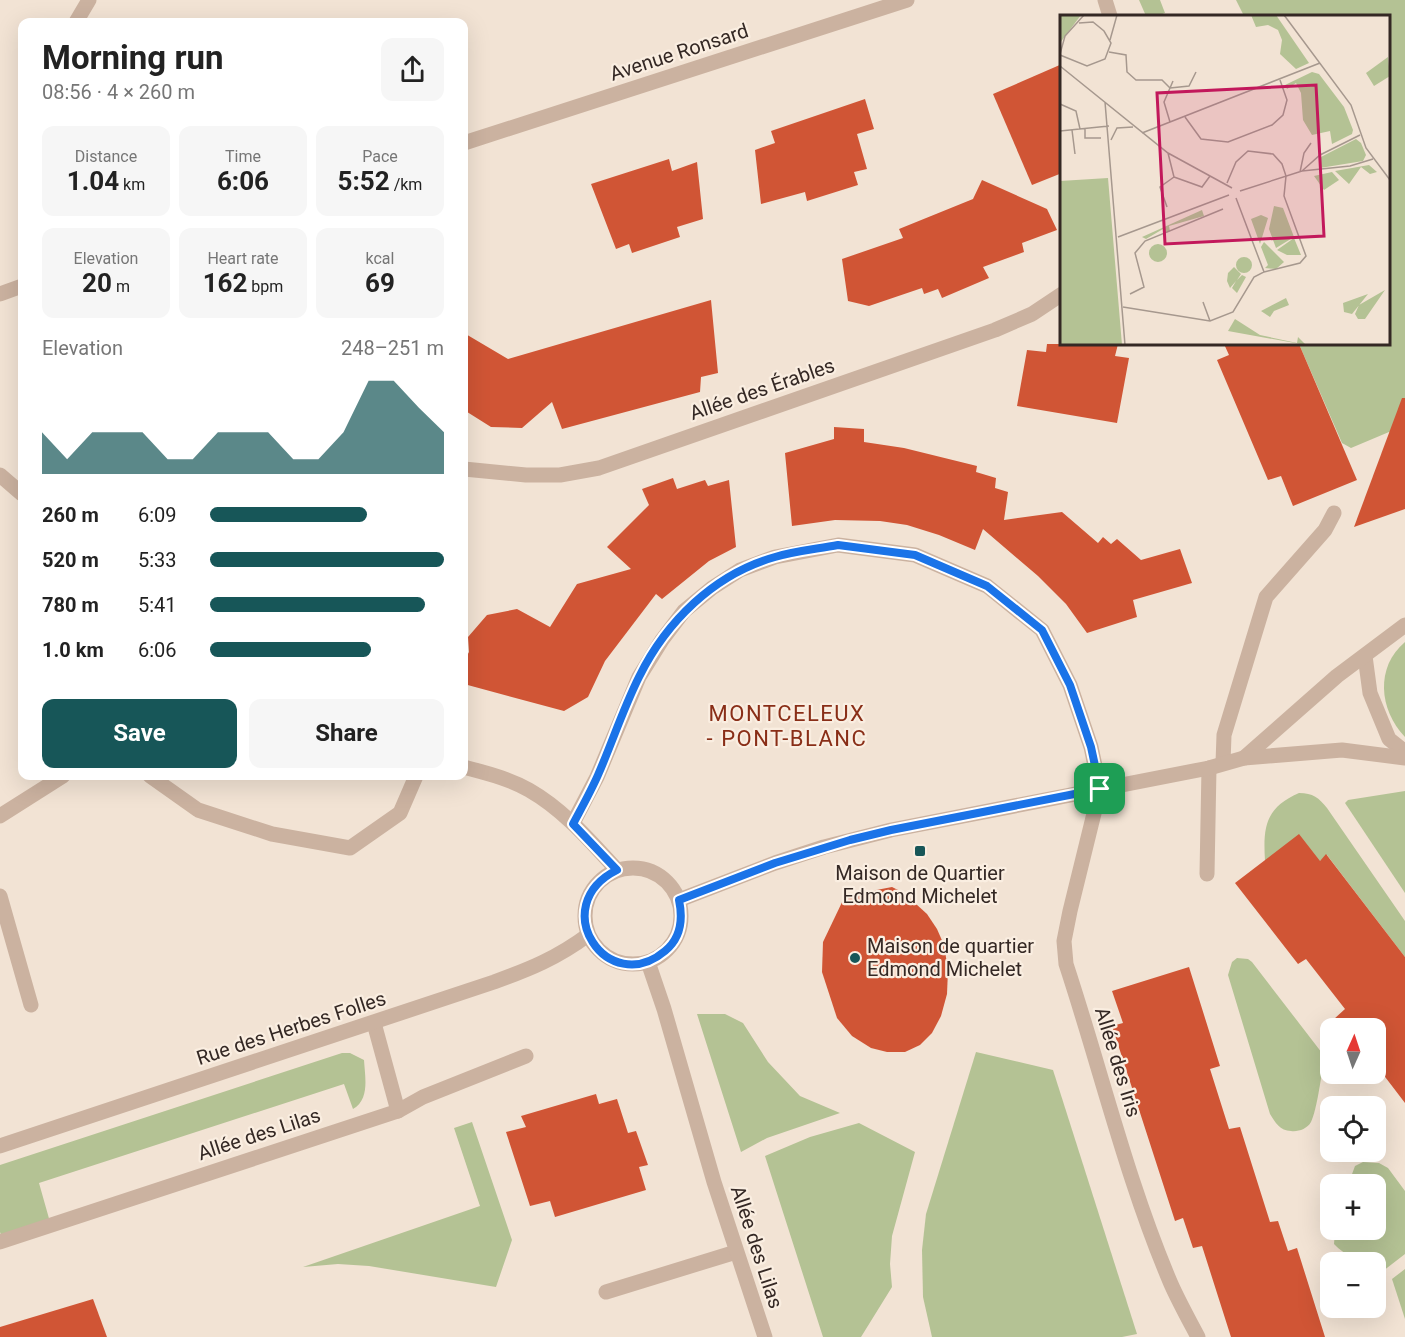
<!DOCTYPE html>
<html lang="en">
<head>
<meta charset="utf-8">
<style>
  body { margin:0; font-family:Roboto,sans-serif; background:#f6f6f6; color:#222; height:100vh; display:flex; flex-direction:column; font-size:22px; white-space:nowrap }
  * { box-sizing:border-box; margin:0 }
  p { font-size:20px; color:#767676 }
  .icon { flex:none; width:33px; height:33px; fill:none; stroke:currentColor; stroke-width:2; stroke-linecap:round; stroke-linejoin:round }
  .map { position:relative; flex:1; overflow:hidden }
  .details { position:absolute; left:18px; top:18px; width:450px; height:762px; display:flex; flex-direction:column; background:#fff; border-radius:12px; box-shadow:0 6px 24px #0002 }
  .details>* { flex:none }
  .needle { width:39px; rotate:3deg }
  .buttons { position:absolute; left:1320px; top:1018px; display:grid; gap:12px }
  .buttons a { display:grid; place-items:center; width:66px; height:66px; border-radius:12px; background:#fff; box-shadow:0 6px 24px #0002; font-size:30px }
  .pin { position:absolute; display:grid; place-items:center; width:51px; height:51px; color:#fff; margin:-26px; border-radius:12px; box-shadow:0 3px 9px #0006 }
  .round { display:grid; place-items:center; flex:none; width:63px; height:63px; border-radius:12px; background:#f6f6f6 }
  .overview { display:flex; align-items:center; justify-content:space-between; height:102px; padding:0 24px }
  h1 { font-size:33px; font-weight:700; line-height:45px }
  .figures { display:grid; grid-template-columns:repeat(3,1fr); gap:9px; height:102px; padding:6px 24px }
  .figures div { display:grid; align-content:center; border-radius:12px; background:#f6f6f6; text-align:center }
  .figures b { font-size:26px; font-weight:700 }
  .figures small { font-size:16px; font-weight:400 }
  .figures p { font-size:16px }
  .chart { height:168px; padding:12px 24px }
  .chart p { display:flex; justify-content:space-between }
  .chart svg { width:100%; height:108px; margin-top:6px; fill:#175658; opacity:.7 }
  .button { display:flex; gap:12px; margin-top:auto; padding:12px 24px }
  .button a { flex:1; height:69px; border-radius:12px; background:#175658; color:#fff; font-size:24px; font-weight:700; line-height:69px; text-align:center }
  .button a+a { background:#f6f6f6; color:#222 }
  ul { padding:0 24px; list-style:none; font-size:20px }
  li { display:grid; grid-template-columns:96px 72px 1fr; align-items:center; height:45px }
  li i { height:15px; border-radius:8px; background:#175658 }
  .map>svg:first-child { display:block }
  .green { fill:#b4c294 }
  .building { fill:#d05535 }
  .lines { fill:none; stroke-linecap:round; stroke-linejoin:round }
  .lane { stroke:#cbb2a0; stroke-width:15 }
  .street { stroke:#cbb2a0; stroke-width:15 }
  .route-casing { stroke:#fff; stroke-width:12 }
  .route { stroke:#1a73e8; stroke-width:8 }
  .poi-dot { fill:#175658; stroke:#faeee1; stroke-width:2 }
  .labels { text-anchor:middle; stroke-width:4.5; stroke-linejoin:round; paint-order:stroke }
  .street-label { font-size:20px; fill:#342824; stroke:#faeee1 }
  .poi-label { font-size:20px; fill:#342824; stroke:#faeee1 }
  .quarter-label { font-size:22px; letter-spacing:1.5px; fill:#892e17; stroke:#faeee1 }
  .inset-road { fill:none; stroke:#a6988e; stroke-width:1.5 }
  .view { fill:#c2185b; fill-opacity:0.15; stroke:#c2185b; stroke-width:3 }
  .inset-edge { fill:none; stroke:#342824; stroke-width:3 }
</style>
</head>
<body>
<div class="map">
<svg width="1405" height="1337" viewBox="0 0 1405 1337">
  <rect width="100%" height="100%" fill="#f2e3d4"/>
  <!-- green -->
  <g class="green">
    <path d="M1139 0H1160L1165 13 1157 16H1146Z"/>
    <path d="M1236 0H1405V439L1389 432 1351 448 1342 443 1299 344H1388V16H1244Z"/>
    <path d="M1405 642V737C1379 710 1375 667 1405 642Z"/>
    <path d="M1405 791V893L1345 803 1348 800Z"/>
    <path d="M1299 793C1313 793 1319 798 1327 808L1405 921V957L1327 855 1320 861H1265C1263 827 1265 808 1299 793Z"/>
    <path d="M1237 958 1248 959 1252 962 1322 1053 1324 1062C1321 1076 1317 1110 1311 1122 1307 1129 1298 1132 1291 1131 1280 1131 1275 1122 1270 1114L1228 975 1232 962Z"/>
    <path d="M697 1014H725L743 1023 768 1062 800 1096 840 1113 767 1138 741 1152Z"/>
    <path d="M976 1052 1053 1070 1137 1334 1122 1337H932L923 1297 922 1250 926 1214Z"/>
    <path d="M342 1053H350L364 1060C365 1077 370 1099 353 1109L344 1084 39 1183 50 1222 2 1238 0 1232V1165Z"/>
    <path d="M472 1122 512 1240 496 1287 369 1266 338 1264 303 1267 480 1206 454 1128Z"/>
    <path d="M859 1123 915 1152 892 1236 890 1264 892 1287 861 1337H823L765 1156 810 1137Z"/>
    <path d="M1363 1162 1379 1163 1388 1168 1405 1191V1254L1383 1271 1376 1268V1263C1361 1263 1344 1255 1334 1244L1335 1230H1376V1185H1348L1355 1166Z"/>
    <path d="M1405 1269V1319L1392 1279Z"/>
  </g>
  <!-- building -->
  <g class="building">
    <path d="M1062 64V173L1032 185 993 94Z"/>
    <path d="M865 99 874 129 857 134 867 169 854 172 858 185 807 201 805 192 761 204 755 150 775 143 771 131Z"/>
    <path d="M669 159 672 171 697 162 703 219 677 227 680 237 632 253 629 244 616 249 591 184Z"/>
    <path d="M982 180 1047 209 1057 230 1022 243 1024 252 983 267 989 278 942 298 938 289 924 294 922 288 869 306 848 301 842 259 903 238 899 229 973 199Z"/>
    <path d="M711 300 718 373 701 377 700 392 562 429 552 402 522 428 491 427 464 410V333L508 359Z"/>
    <path d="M1047 344H1118L1115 356 1129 358 1117 423 1017 406 1027 350 1046 352Z"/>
    <path d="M1224 344H1299L1357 480 1293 506 1281 476 1268 480 1217 360 1229 355Z"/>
    <path d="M1402 398H1405V509L1354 527Z"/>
    <path d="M834 427 864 429V442L904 448 977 466 976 472 996 478 995 488 1008 492 1004 520 1062 512 1098 543 1103 537 1111 544 1117 539 1141 560 1180 549 1192 583 1133 600 1137 617 1087 633 1066 604 1038 576 983 529 975 550 939 535 907 525 880 521 835 520 792 526 785 453 834 439Z"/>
    <path d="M673 478 677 489 705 480 708 486 729 480 736 547 709 561 662 599 656 594 605 661 588 697 564 711 464 684V661L469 652 468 637 487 615 517 609 550 627 577 584 631 569 607 547 649 505 642 489Z"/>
    <path d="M1299 834 1320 861 1326 854 1405 957V1103L1376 1065V1029H1323L1345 1009 1306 959 1298 964 1235 883Z"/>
    <path d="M892 887 904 893 927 914 937 929 944 945 948 970 947 994 941 1016 932 1033 920 1045 905 1052H887L871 1048 852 1036 837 1018 822 972 823 942 845 896Z"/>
    <path d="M1189 967 1220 1066 1210 1069 1229 1129 1240 1127 1270 1222 1278 1221 1288 1251 1297 1248 1325 1337H1231L1202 1246 1193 1248 1183 1218 1175 1221 1112 1026 1123 1023 1112 991Z"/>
    <path d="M596 1094 599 1104 617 1099 628 1133 636 1131 648 1165 639 1167 646 1190 555 1217 550 1201 530 1206 506 1132 526 1127 521 1116Z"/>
    <path d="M93 1299 107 1337H0V1327Z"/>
  </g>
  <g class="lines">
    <!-- lane -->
    <g class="lane">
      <path d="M76 22 89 0"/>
      <path d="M1223 763 1224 735 1266 597 1325 530 1334 513"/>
      <path d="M150 776 198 810 272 834 350 848 400 813 416 776"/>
      <path d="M0 816 63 776"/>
      <path d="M573 823 597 777 639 677 662 640 684 611 712 588 740 570 775 557 838 545 915 555 987 586 1042 630 1070 685 1091 747 1100 789"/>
      <path d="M1207 874 1209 768"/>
      <path d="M0 896 31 1005"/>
      <path d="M374 1023 398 1111"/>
      <path d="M0 1242 398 1111 423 1097 526 1056"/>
      <path d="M606 1292 736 1252"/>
    </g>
    <!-- street -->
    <g class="street">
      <path d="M1105 0 1110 16"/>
      <path d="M464 143 907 0"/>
      <path d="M0 294 22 286"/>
      <path d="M464 469 526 475H560L599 468 995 330 1032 314 1062 294"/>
      <path d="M0 475 22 494"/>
      <path d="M1365 656 1370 693 1389 739 1405 752"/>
      <path d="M1244 758 1337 676 1405 625"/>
      <path d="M464 767C486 773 508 778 529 790 564 810 590 841 617 870"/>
      <path d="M1100 789 1070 911 1064 941 1066 964C1101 1070 1127 1181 1171 1284 1179 1302 1189 1320 1198 1337"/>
      <circle cx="633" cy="916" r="48"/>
      <path d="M679 900 775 863 824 847 891 830 1209 768 1244 758 1342 750 1405 758"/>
      <path d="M648 962 664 1009 714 1182 765 1337"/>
      <path d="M0 1146 494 982C530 969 557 958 588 935"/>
    </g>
  </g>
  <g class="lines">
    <!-- route casing -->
    <g class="route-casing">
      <path id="route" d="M838 545 915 555 987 586 1042 630 1070 685 1091 747 1100 789 891 830 850 840 775 863 679 900C683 919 681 938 665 951 608 999 545 906 617 870L573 824C582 807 591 791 598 775 612 743 623 709 639 677 666 622 714 574 775 557 795 551 817 549 838 545Z"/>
    </g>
    <!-- route -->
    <use href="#route" class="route"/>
  </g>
  <!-- markers -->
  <g class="poi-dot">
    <rect x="914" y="845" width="12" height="12" rx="3"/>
    <circle cx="855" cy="958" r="6"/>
  </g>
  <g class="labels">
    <!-- street labels -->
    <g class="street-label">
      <text transform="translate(679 52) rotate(-18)" y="7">Avenue Ronsard</text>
      <text transform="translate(762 389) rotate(-19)" y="7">Allée des Érables</text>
      <text transform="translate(291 1028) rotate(-18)" y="7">Rue des Herbes Folles</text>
      <text transform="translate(1118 1062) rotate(73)" y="7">Allée des Iris</text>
      <text transform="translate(259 1134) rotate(-18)" y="7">Allée des Lilas</text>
      <text transform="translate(757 1247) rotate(72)" y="7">Allée des Lilas</text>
    </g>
    <!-- poi labels -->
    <g class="poi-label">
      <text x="920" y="880">Maison de Quartier<tspan x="920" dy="23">Edmond Michelet</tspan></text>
      <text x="867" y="953" text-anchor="start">Maison de quartier<tspan x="867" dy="23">Edmond Michelet</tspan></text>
    </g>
    <!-- quarter labels -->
    <g class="quarter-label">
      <text x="787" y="721">MONTCELEUX<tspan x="787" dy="25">- PONT-BLANC</tspan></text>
    </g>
  </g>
  <!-- overview -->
  <g transform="translate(1060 15)">
    <rect width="330" height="330" fill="#f2e3d4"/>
    <path d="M0 0H21L0 28ZM191 0H216L249 48 236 54 220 39 222 25 218 15 208 10 196 12ZM328 42 330 61 314 71 306 58ZM252 57 259 59 284 92 293 115 292 119 272 129 270 116 252 120 243 105 241 78 236 68 227 74 225 70ZM296 124 301 128 306 140 303 146 260 153 259 143ZM309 150 317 157 310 159 301 152 289 169 275 156ZM272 157 279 165 264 175 254 161ZM48 163 62 330H0V166ZM214 191 223 193 234 222 216 233 209 214ZM142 195 144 201 109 211 110 216 105 218 103 214 86 224 82 222ZM201 200 208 203 200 229 191 204ZM234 223 241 240H227L217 235ZM204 227 224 247 216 254 205 253 208 250 201 232ZM89 238a9 9 0 1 1 18 0a9 9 0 1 1-18 0ZM176 250a8 8 0 1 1 16 0a8 8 0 1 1-16 0ZM174 252 181 259 177 265 182 260 186 262 177 278 172 273 176 266 170 273 167 266 168 258ZM325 275 305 304H298L295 299 299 290ZM308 279 292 299 284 297 283 288ZM226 283 229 290 214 296 210 302 201 296ZM175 304 200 320 237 328 238 322 246 330 168 316Z" fill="#b4c294"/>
    <path class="inset-road" d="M224 0 291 90 306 133 330 165M50 25 57 0M49 37 66 40 67 57 76 65H102L110 73M0 39 5 21 24 0M0 40 27 51 45 44 51 28 44 16 33 7 19 8M0 51 108 138 172 173M110 73 129 71 136 57M45 87 65 330M0 89 16 96 20 114M125 102 141 124 168 127 212 110 223 100 227 85 220 65M110 107 104 87 113 66M25 114V123H41M12 115 15 139M0 116 49 111M82 118 260 48M51 125 57 113 73 112M242 156 260 140 300 120M240 157 244 138 251 128M114 162 142 172 150 161M167 168 176 147 188 136 213 139 222 149 226 161 224 181 246 241 240 248 204 257M180 176 242 156 290 151 313 144M107 192 100 172 114 162 108 138M58 222 169 180M70 279 84 272 75 238 85 226 163 194M143 287 150 306M63 292 150 306 173 297 194 262 204 257 176 183"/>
    <path class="view" d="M256 70 264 221 105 229 97 78Z"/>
    <rect width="330" height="330" class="inset-edge"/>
  </g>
</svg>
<div class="buttons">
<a><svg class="needle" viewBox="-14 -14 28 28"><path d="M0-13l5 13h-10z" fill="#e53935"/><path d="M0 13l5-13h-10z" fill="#767676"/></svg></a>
<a><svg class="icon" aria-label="locate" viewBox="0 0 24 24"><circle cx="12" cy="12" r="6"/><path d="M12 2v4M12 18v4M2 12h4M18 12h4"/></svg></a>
<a>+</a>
<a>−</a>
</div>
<div class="pin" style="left:1100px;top:789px;background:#1e9e55"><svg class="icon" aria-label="arrive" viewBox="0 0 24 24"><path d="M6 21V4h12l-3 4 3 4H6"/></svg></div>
<section class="details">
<div class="overview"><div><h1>Morning run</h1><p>08:56 · 4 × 260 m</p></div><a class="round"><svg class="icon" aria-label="share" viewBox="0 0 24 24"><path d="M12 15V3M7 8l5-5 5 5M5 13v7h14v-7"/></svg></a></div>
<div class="figures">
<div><p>Distance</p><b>1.04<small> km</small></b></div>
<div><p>Time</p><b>6:06</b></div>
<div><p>Pace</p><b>5:52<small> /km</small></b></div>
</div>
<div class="figures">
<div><p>Elevation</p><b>20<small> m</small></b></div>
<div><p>Heart rate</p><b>162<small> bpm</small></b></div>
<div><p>kcal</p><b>69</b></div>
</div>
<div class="chart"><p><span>Elevation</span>248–251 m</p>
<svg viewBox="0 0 160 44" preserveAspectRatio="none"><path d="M0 44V27L10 38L20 27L30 27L40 27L50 38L60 38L70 27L80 27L90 27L100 38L110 38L120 27L130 6L140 6L150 17L160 27V44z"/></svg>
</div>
<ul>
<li><b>260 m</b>6:09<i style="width:67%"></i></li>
<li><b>520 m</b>5:33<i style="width:100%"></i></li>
<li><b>780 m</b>5:41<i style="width:92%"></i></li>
<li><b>1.0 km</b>6:06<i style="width:69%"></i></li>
</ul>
<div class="button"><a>Save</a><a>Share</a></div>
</section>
</div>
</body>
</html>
